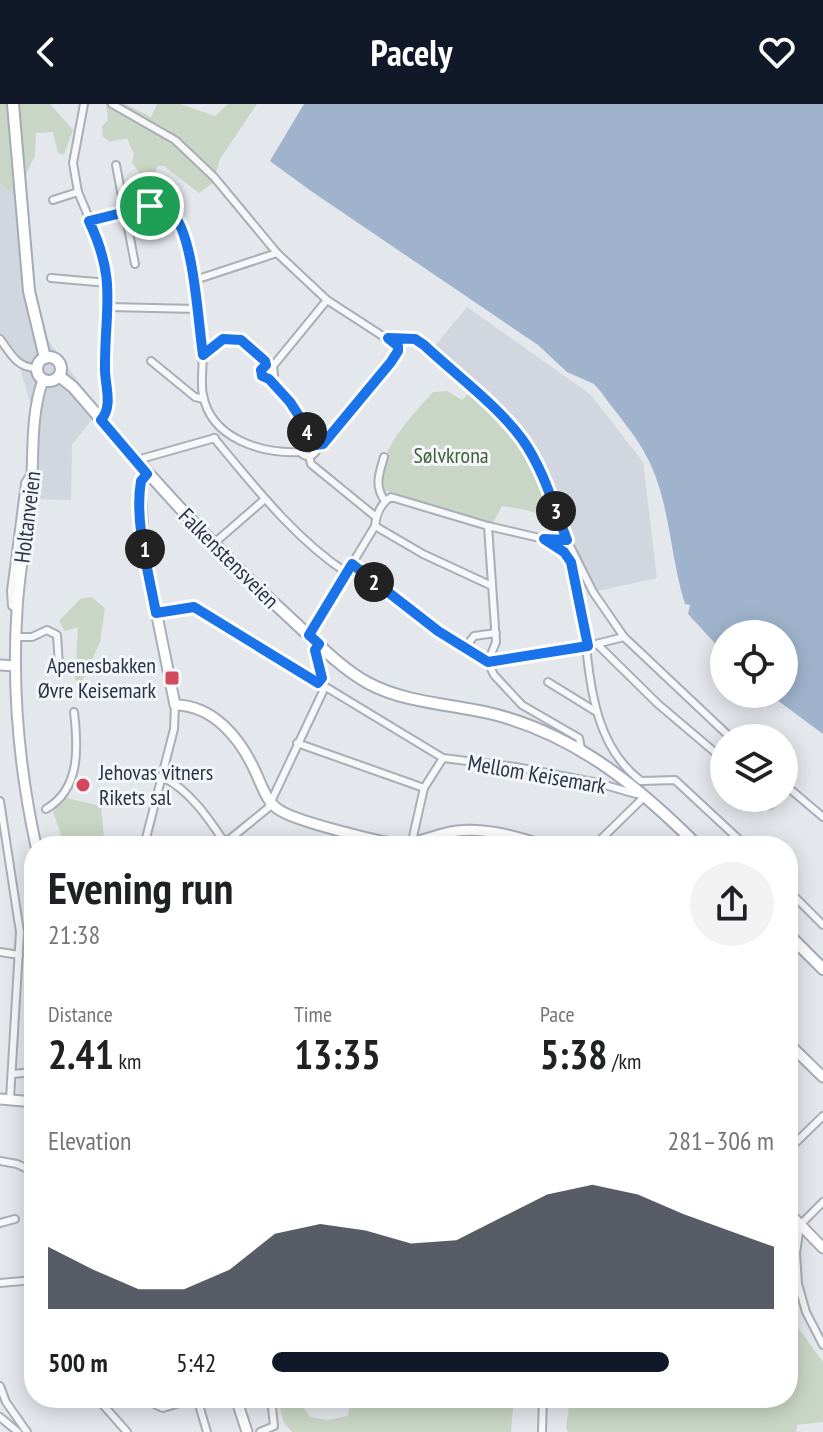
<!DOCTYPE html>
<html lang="en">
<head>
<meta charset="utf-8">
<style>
  body { margin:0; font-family:"PT Sans Narrow",sans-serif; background:#f2f2f2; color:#202124; height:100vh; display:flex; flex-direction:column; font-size:30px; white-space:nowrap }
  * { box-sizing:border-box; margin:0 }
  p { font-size:26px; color:#757577 }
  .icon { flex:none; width:44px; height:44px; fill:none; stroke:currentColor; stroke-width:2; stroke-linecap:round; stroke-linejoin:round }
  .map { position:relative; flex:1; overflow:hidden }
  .panel { position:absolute; left:24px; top:732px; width:774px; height:572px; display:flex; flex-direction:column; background:#fff; border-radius:32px; box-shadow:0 4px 20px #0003 }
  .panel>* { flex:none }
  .buttons { position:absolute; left:710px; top:516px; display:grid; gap:16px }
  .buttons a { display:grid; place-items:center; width:88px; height:88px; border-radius:50%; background:#fff; box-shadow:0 4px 20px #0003; font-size:40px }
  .pin { position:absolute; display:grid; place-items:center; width:68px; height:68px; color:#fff; margin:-34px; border:4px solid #fff; border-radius:50%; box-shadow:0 2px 8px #0007 }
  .km { position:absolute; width:40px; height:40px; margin:-20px; border-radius:50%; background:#222; color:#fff; font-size:22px; line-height:40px; text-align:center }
  .round { display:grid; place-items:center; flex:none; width:84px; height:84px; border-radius:42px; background:#f2f2f2 }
  .headline { display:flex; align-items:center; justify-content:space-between; height:136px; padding:0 24px }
  h1 { font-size:44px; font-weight:700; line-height:60px }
  .figures { display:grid; grid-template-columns:repeat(3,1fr); gap:12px; height:136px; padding:8px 24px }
  .figures div { display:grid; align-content:center }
  .figures b { font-size:40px; font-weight:700 }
  .figures small { font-size:22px; font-weight:400 }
  .figures p { font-size:22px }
  .chart { height:224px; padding:16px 24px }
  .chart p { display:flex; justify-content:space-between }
  .chart svg { width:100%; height:144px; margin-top:8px; fill:#111827; opacity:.7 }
  ul { padding:0 24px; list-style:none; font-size:26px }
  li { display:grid; grid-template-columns:128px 96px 1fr; align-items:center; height:60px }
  li i { height:20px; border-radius:10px; background:#111827 }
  header { display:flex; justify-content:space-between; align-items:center; height:104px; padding:0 24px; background:#111827; color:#fff; font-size:36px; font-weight:700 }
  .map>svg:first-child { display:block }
  .built { fill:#d2d6de }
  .green { fill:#c9d6c5 }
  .water { fill:#9fb4cc }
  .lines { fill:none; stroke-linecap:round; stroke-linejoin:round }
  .street-casing { stroke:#a9aeb7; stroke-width:10 }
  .secondary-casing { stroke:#a9aeb7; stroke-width:13 }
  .primary-casing { stroke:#a3abb8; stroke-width:14 }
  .street { stroke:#f7f8fa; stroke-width:6 }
  .secondary { stroke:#fff; stroke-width:9 }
  .primary { stroke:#fff; stroke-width:10 }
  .route-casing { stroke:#fff; stroke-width:16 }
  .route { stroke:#1a73e8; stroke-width:10 }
  .poi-dot { fill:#d1495b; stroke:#f4f6f9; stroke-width:3 }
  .labels { text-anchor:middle; stroke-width:6; stroke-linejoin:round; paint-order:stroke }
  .park-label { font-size:22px; fill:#3f6138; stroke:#f4f6f9 }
  .street-label { font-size:22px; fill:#2b3445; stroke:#f4f6f9 }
  .poi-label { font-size:22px; fill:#2b3445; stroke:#f4f6f9; text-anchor:end }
</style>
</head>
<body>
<header><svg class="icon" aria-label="back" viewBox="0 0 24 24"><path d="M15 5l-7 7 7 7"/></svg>Pacely<svg class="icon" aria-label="heart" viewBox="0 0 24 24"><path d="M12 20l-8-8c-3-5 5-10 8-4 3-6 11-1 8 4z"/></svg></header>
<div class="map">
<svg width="823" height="1328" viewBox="0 0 823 1328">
  <rect width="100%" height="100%" fill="#e4e7ec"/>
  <!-- built -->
  <g class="built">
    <path d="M0 79 16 93 27 113 35 184 46 233 99 306 72 341 71 396 26 395 32 304 16 252 0 230Z"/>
    <path d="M467 203 590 290 643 358 657 474 593 488 577 457 552 376 534 344 515 319 433 244Z"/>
  </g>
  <!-- green -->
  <g class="green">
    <path d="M0 0H50L73 26 64 51 58 49 53 28 36 29 35 51 16 93 0 79Z"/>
    <path d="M106 0H125L151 13 157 0H180L215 12 228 0H257L220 55 213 79 199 89 164 62H157L156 71 145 78 132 58 134 50 127 34 110 38 103 33 102 22 108 16Z"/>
    <path d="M447 287 462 296 469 289 508 327 535 370 561 431 548 432 546 429 551 424 550 416C536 407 518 404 502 402L493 419 439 405 388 387 382 389C371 352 411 313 433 288Z"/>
    <path d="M91 493 105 504 100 538 81 580 75 576 78 523 65 527 59 517 80 495Z"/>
    <path d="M66 694 101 702 105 742H65L53 708Z"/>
    <path d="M788 1175 791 1214 823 1258V1318L797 1321 796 1328H569L566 1325 570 1294H788Z"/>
    <path d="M277 1294H300L303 1303 310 1313 327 1316 348 1312 350 1294H508L513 1304 511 1328H292L284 1319Z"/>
  </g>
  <!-- water -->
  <path class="water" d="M304 0H823V630L769 590H784V530H724V549L688 510 690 501 685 500C670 453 670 398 648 355 636 331 616 309 601 288L594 280 567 268 538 241 311 87 270 57Z"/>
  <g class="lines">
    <!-- street casing -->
    <g class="street-casing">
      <g id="street">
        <path d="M84 0 73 59 78 88 102 145 108 179 109 203 104 266 108 299 106 310 101 316"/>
        <path d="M112 0 175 36 214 73 277 149 327 196 398 242V247L391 258 323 340 316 341"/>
        <path d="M116 61 135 160"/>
        <path d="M53 96 78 88"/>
        <path d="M89 117 150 102H158L173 110C195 146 197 205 202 248 204 262 200 277 203 291 211 335 262 350 301 348"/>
        <path d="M51 174 108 179"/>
        <path d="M192 177 277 149"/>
        <path d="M109 203 196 205"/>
        <path d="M388 234 405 233 420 238 511 321 524 338 539 367 567 436 593 488 624 533 731 634"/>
        <path d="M0 235C11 250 17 264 37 264"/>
        <path d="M203 251C230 224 240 235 265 257L266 261 273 262 274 271 269 275 264 274 260 268 266 261"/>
        <path d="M151 257 195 293 204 295"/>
        <path d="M273 262 327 196"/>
        <path d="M269 275 299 312 308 335"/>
        <path d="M214 334C254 382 295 435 347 469"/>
        <circle cx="308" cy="343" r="9"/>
        <path d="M309 352 311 360 376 413"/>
        <path d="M384 353C379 370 374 382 385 397"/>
        <path d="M137 356 215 334"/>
        <path d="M375 422 423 450 492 482"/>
        <path d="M488 422 496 538 488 558"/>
        <path d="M544 435 564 448 571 458C595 529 575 627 641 677L675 676 746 742"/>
        <path d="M212 441 265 395"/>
        <path d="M352 460 438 527 488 558 494 571 522 601 579 634 581 645"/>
        <path d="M17 505 12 502 11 487 25 379 28 374H32"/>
        <path d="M156 509 194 503 443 654"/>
        <path d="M309 531 375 422C376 411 381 399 391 393L488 422 544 435 567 436"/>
        <path d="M16 533H32L47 526 57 531 59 561"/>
        <path d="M597 540 658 600 724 656"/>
        <path d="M465 544 474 532 496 529"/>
        <path d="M488 558 588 542 624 533"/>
        <path d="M548 578 595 607"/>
        <path d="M318 579 322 574 315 546 319 540"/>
        <path d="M297 639 424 684"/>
        <path d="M162 673C189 685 209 715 225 739"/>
        <path d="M784 680 823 713"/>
        <path d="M766 694 770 701"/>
        <path d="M0 697 20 828 10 995"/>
        <path d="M46 705C81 685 78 642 74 608"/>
        <path d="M412 737 424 684 443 654 516 663 598 679 636 690"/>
        <path d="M225 739 268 704 325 583"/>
        <path d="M144 742 174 625 175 601"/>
        <path d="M594 742 643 694"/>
        <path d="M788 786 823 821"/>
        <path d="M0 848 19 851"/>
        <path d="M12 970 34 968"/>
        <path d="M788 1046 823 1012"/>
        <path d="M0 1057 17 1060 34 1068"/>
        <path d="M823 1098 800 1121 796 1149 798 1180 806 1208 823 1241"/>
        <path d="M0 1119 15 1115"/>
        <path d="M0 1179 34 1176"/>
        <path d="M0 1282 6 1298 27 1328"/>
        <path d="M97 1294 127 1328"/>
        <path d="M153 1294 156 1301 163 1304 196 1294"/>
        <path d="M197 1294 207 1328"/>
        <path d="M313 1294 322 1299 330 1294"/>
        <path d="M0 1313 18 1328"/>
        <path d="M260 1328 274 1322 271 1294"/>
        <path d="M542 1328 543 1294"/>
      </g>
    </g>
    <!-- secondary casing -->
    <g class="secondary-casing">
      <g id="secondary">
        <path d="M147 370 141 377 140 383 143 434 150 477 175 601C213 601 240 634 255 667 262 681 266 699 281 707 297 717 387 741 404 740 422 738 439 729 457 727 487 723 519 734 547 742"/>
        <path d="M0 561 15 562"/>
        <path d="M36 742C19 664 12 585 17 506 19 467 27 429 31 391 34 353 30 312 43 276"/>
        <path d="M788 939 823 973"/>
        <path d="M0 995 34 998"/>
        <path d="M788 1108 823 1144"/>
        <path d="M236 1294 247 1328"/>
      </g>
    </g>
    <!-- primary casing -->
    <g class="primary-casing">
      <g id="primary">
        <path d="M13 0 29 187 45 254"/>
        <circle cx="49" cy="265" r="12"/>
        <path d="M59 272 73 283C142 363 210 441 289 513 313 535 339 563 368 579 407 600 455 600 497 611 579 633 640 684 698 742"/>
        <path d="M788 830 823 865"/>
      </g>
    </g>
    <!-- street -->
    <use href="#street" class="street"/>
    <!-- secondary -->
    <use href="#secondary" class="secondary"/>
    <!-- primary -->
    <use href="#primary" class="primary"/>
  </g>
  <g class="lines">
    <!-- route casing -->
    <g class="route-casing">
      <path id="route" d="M150 102C158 102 167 104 173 110 194 133 198 218 203 251L223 235 241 236 265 257 266 261 261 266 262 272 269 275 290 298 299 312 308 335 316 341 323 340 391 258 398 247V242L388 234 415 235 424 241C455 270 497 301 522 335 543 364 554 403 567 436L544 435 564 448 571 458 588 542 488 558 438 527 352 460 309 531 319 540 315 546 322 574 318 579 194 503 156 509C149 470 134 417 141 377L147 370 101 316C114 301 104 280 105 262 105 202 117 176 89 117Z"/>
    </g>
    <!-- route -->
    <use href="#route" class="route"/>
  </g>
  <!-- markers -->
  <g class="poi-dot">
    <rect x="164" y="566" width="16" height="16" rx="4"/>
    <circle cx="83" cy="681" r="8"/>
  </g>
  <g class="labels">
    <!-- park labels -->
    <g class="park-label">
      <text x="451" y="359">Sølvkrona</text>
    </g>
    <!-- street labels -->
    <g class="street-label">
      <text transform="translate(27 413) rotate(-83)" y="8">Holtanveien</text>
      <text transform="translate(229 454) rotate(45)" y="8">Falkenstensveien</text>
      <text transform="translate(537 670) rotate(10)" y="8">Mellom Keisemark</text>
    </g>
    <!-- poi labels -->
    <g class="poi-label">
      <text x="156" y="569">Apenesbakken<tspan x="156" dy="25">Øvre Keisemark</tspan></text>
      <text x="99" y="676" text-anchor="start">Jehovas vitners<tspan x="99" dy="25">Rikets sal</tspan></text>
    </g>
  </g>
</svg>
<div class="buttons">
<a><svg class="icon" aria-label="locate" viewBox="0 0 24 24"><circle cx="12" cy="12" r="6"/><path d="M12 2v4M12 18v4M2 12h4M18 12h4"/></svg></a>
<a><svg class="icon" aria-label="layers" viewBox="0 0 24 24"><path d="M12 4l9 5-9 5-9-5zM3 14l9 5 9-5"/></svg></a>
</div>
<div class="pin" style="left:150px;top:102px;background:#1e9e55"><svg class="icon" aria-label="arrive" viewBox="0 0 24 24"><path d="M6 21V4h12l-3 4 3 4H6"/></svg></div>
<b class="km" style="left:145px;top:445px">1</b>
<b class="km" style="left:374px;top:478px">2</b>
<b class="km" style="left:556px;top:407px">3</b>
<b class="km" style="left:307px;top:328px">4</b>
<section class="panel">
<div class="headline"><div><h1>Evening run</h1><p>21:38</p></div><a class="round"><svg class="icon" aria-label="share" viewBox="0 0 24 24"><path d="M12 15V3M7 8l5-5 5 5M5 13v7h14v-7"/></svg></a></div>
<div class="figures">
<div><p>Distance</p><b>2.41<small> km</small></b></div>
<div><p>Time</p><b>13:35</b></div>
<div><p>Pace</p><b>5:38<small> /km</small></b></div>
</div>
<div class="chart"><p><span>Elevation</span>281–306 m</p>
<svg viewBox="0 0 160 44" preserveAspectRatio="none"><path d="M0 44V25L10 32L20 38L30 38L40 32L50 21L60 18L70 20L80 24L90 23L100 16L110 9L120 6L130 9L140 15L150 20L160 25V44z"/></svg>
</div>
<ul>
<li><b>500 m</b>5:42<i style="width:79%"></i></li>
</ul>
</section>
</div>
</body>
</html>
